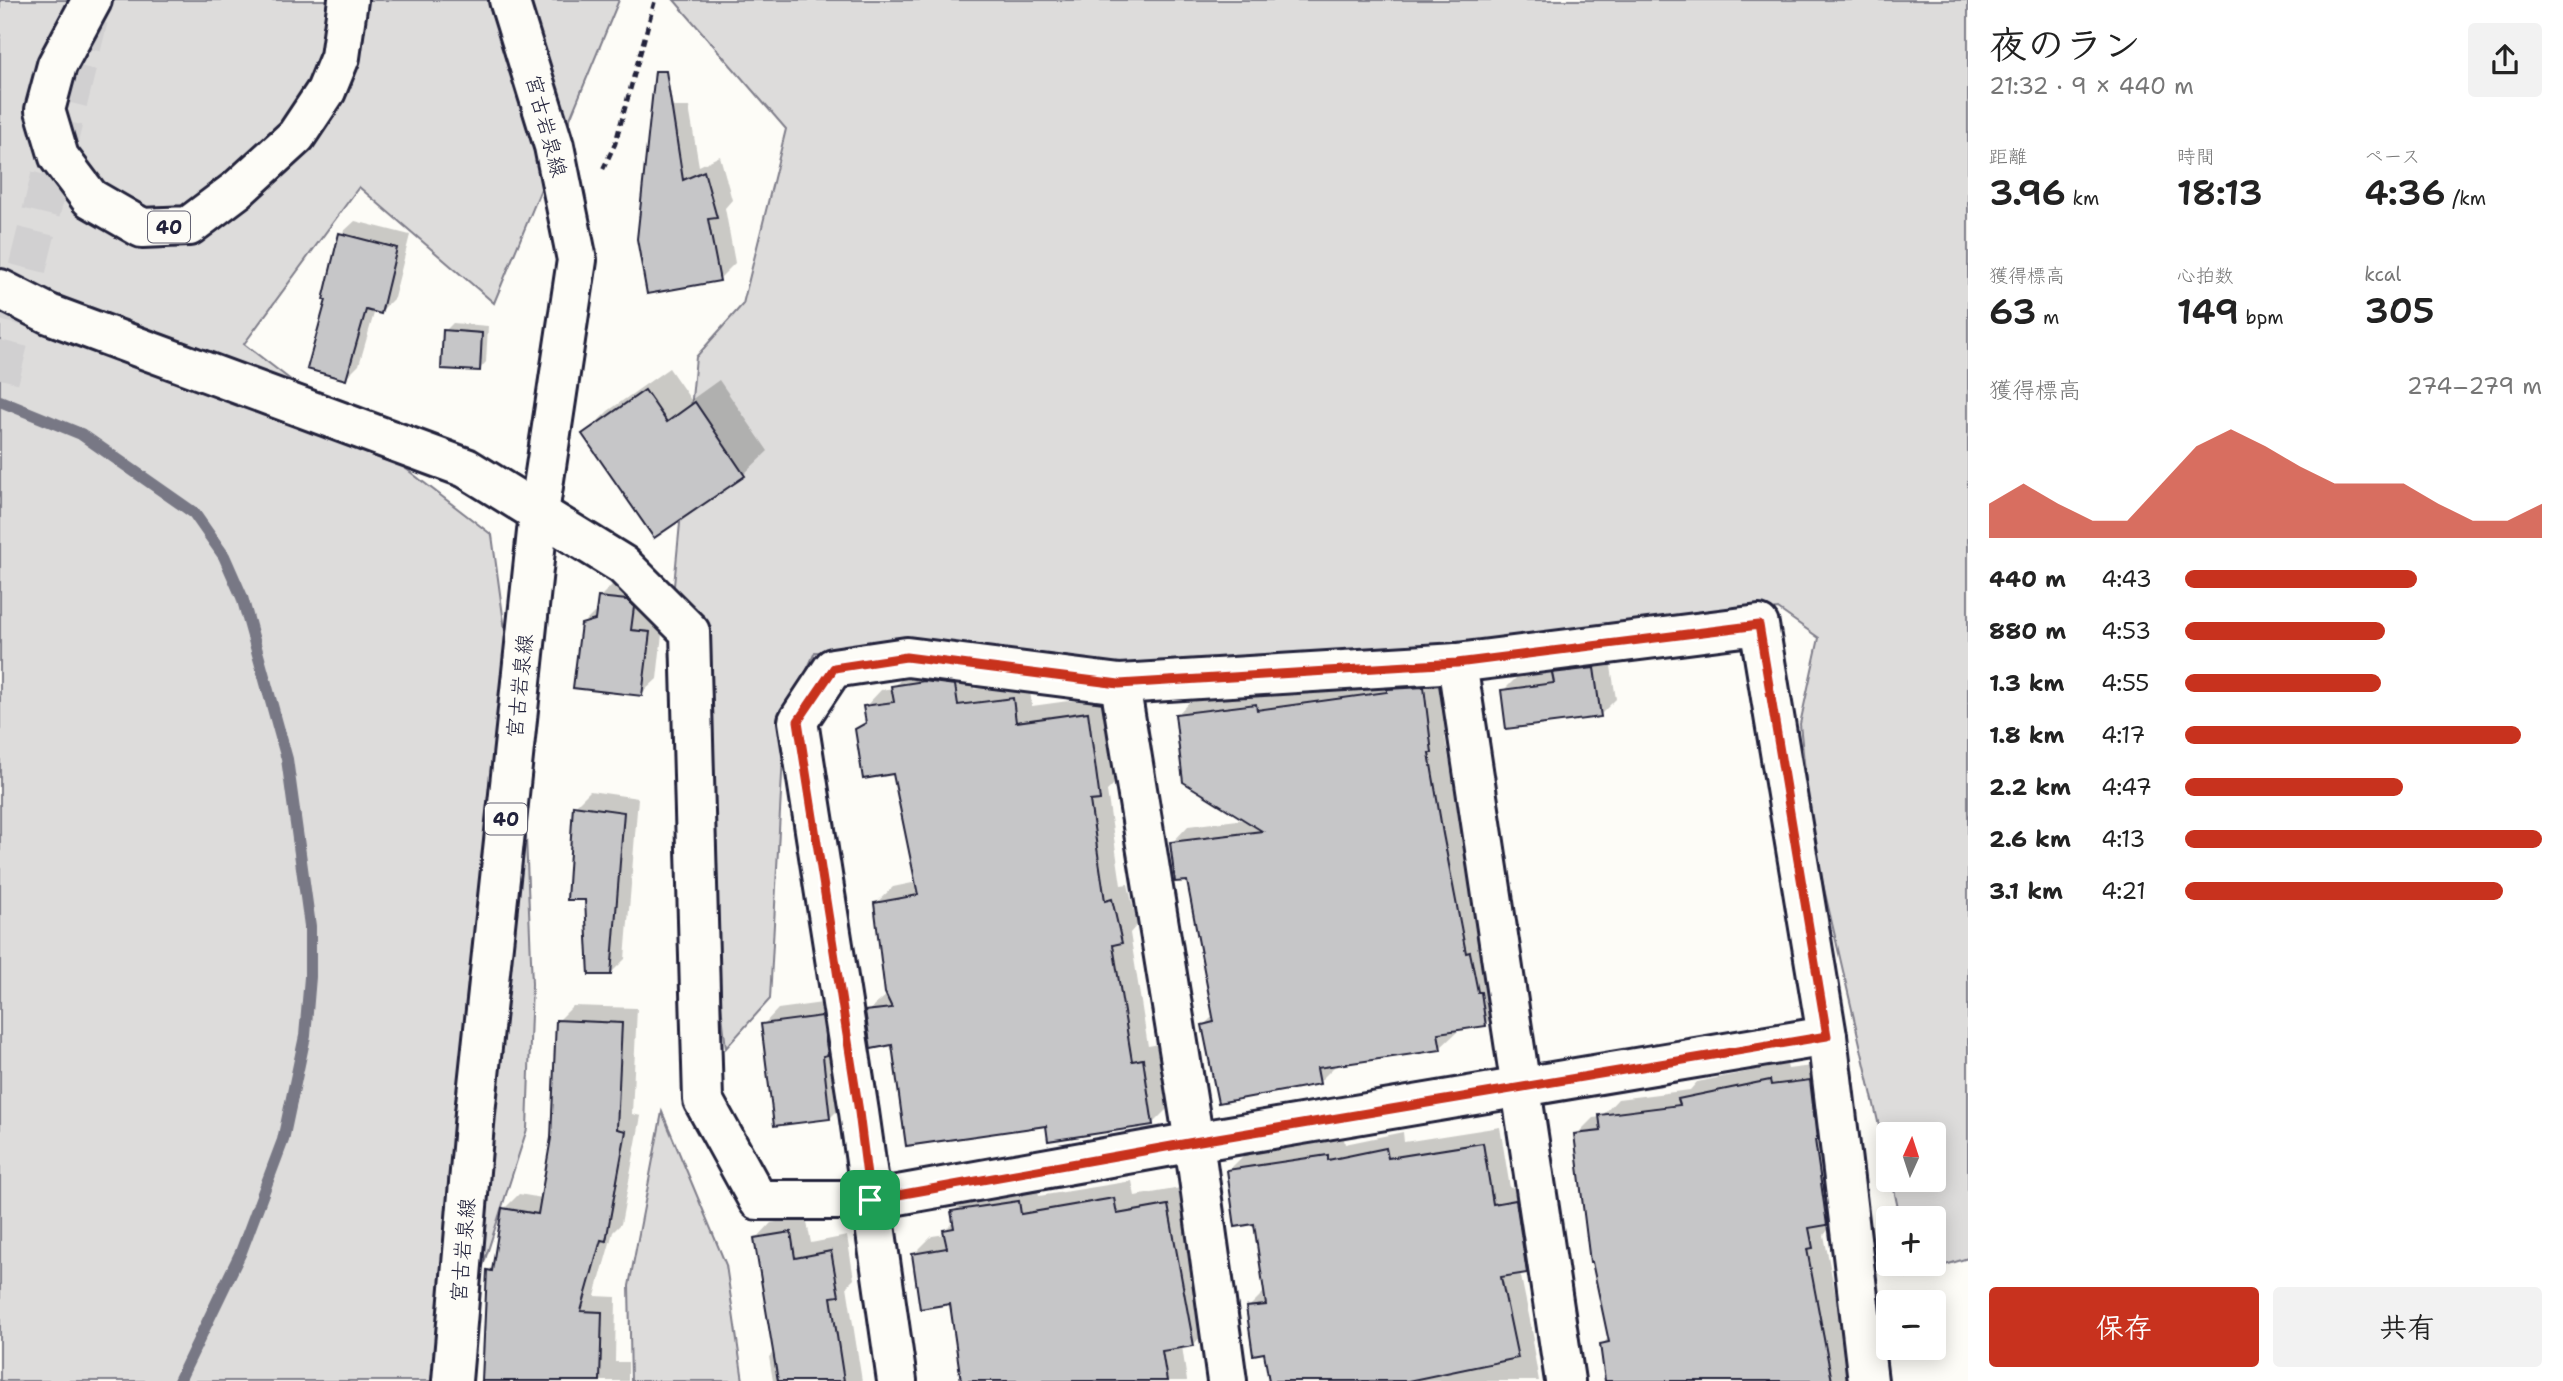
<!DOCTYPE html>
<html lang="ja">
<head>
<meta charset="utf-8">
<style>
  body { margin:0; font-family:"Shantell Sans","Klee One",sans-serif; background:#f2f2f2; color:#222; height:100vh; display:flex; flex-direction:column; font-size:26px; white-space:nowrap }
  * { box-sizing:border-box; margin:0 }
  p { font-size:23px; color:#767676 }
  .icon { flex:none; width:38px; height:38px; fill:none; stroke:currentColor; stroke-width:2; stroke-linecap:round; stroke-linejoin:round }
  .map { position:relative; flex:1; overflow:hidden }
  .details { display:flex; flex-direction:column; background:#fff; width:595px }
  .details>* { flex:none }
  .needle { width:46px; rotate:3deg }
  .tools { position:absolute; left:1876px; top:1122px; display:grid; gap:14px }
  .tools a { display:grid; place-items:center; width:70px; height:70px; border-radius:7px; background:#fff; box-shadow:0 4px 18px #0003; font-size:35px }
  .pin { position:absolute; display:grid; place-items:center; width:60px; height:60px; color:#fff; margin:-30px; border-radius:14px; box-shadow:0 4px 10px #0006 }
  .round { display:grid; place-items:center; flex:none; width:74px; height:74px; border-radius:7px; background:#f2f2f2 }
  .headline { display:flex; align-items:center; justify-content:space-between; height:119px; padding:0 21px }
  h1 { font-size:38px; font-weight:600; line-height:52px }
  .metrics { display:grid; grid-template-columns:repeat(3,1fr); gap:10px; height:119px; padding:7px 21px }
  .metrics div { display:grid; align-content:center }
  .metrics b { font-size:35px; font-weight:600 }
  .metrics small { font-size:19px; font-weight:400 }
  .metrics p { font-size:19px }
  .chart { height:196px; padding:14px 21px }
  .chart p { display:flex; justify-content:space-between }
  .chart svg { width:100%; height:126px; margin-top:7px; fill:#c8321e; opacity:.7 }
  .primary-button { display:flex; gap:14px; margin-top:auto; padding:14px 21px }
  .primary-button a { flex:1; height:80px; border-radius:7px; background:#c8321e; color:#fff; font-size:28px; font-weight:600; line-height:80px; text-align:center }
  .primary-button a+a { background:#f2f2f2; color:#222 }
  ul { padding:0 21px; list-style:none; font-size:23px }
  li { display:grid; grid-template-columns:112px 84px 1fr; align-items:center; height:52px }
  li i { height:18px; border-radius:9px; background:#c8321e }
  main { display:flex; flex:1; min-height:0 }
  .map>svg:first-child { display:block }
  .green { fill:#dddcdb; stroke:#807f8b; stroke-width:2 }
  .shadow { fill:#0003 }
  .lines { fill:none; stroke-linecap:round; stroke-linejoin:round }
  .stream { stroke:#787885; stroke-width:12 }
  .building { fill:#c6c6c8; stroke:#22223b; stroke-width:2 }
  .highway-tunnel { stroke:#d1d0d1; stroke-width:38; stroke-dasharray:38 19; stroke-linecap:butt }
  .minor-casing { stroke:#22223b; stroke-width:44 }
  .major-casing { stroke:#22223b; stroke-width:44 }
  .path { stroke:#22223b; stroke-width:4.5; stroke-dasharray:7 5; stroke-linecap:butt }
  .minor { stroke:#fdfcf7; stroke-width:38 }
  .major { stroke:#fdfcf7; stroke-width:38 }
  .route-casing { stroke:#fff; stroke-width:14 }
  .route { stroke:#c8321e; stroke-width:9 }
  .labels { text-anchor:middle; stroke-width:5; stroke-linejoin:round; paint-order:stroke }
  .shield { fill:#fdfcf7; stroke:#646373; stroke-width:2 }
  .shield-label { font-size:19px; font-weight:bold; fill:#22223b }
  .street-label { font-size:21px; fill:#22223b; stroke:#fdfcf7 }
</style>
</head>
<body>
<main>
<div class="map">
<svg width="1968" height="1381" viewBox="0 0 1968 1381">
  <rect width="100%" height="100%" fill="#fdfcf7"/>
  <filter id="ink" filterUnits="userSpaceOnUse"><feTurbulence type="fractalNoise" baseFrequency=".0143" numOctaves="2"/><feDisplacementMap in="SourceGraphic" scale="14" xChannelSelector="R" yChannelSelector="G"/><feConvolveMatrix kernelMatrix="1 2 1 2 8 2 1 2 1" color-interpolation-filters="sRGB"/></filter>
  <g filter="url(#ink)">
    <!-- green -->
    <g class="green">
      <path d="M0 0H619L494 303 359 187 244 344 492 535 523 762 532 984 527 1129 446 1381H0Z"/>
      <path d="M674 0H1968V1258L1907 1277 1906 1264H1934V1218H1900L1892 1180H1934V1134H1888V1165L1812 837 1800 724 1819 638 1778 609 1561 637 1388 647 1209 665 1082 664 815 652 785 718 770 999 726 1048 673 596 696 357 743 304 786 129Z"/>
      <path d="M662 1112 726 1265 743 1381H631L629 1286Z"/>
    </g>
    <!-- shadow -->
    <g class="shadow">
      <path d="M667 107H689L699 166 720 156 732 200 725 208 735 263 719 279 648 292Z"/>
      <path d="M355 221 410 235 394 298 380 312 375 310 359 365 346 378 341 234Z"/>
      <path d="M453 323 488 326 486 362 479 370 445 331Z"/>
      <path d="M669 368 691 400 719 380 768 451 744 474 655 536 585 434 608 411Z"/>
      <path d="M616 581 664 616 657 679 641 694 582 625 599 608 600 597Z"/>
      <path d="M1609 653 1616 699 1600 715 1503 691 1519 675 1559 669Z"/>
      <path d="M971 669 974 689 1029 683 1032 706 1105 696 1116 782 1107 791 1121 885 1128 884 1137 925 1130 933 1148 1046 1160 1044 1169 1107 1152 1124H1047L894 1043 867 1012 887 995 876 903 893 887 917 882 894 772 857 730 867 720 865 707 881 690 893 688 910 670Z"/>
      <path d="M1440 671 1448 735 1445 737 1459 816 1483 937 1501 1007 1485 1024 1456 1029 1457 1032 1440 1048 1336 1065 1319 1082 1204 1025 1214 1015 1188 879 1172 843 1188 826 1246 819 1177 715 1193 698 1272 688 1273 695Z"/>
      <path d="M590 791 638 798 625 959 610 974 587 898 575 806Z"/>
      <path d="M837 1001 846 1102 830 1118 763 1025 778 1009Z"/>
      <path d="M573 1006 637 1008 632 1114 641 1116 621 1224 613 1232 595 1296 616 1297 615 1362H628V1381H480L483 1377 488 1271 495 1264 504 1209 519 1194 542 1198 553 1138 558 1021Z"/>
      <path d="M1787 1064 1788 1069 1827 1064 1844 1206 1828 1222 1829 1229 1824 1235 1852 1381H1609L1602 1345 1610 1336 1576 1135 1593 1118 1601 1117 1618 1099 1690 1090 1697 1082Z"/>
      <path d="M1500 1127 1510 1188 1532 1184 1543 1254 1526 1271 1520 1272 1534 1340 1532 1341 1539 1381H1270L1266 1351 1248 1308 1265 1291 1255 1223 1229 1170 1246 1153 1344 1139 1345 1144 1403 1132 1404 1142Z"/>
      <path d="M1132 1181 1135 1196 1186 1187 1211 1326 1193 1345 1182 1346 1187 1381H963L952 1302 913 1255 932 1236 946 1234 945 1230 954 1221 953 1212 971 1194 1037 1183 1039 1196Z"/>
      <path d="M806 1217 811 1243 847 1236 854 1279 847 1286 862 1381H773L769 1357 775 1351 756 1239 771 1223Z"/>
    </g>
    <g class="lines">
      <!-- stream -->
      <path class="stream" d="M0 401 81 434 194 513 224 556 242 597 287 759 310 926V977L305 1036 283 1140 241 1252 179 1381"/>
    </g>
    <!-- building -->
    <g class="building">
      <path d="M655 71H666L683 180 704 171 717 218 708 219 720 281 647 294 637 239Z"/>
      <path d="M339 233 397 248 381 314 366 310 346 380 307 369 326 300H323Z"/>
      <path d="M443 330 482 333 480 371 441 369Z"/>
      <path d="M645 390 667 422 695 402 745 476 654 538 582 434Z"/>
      <path d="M598 597 627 600 634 607 631 630 650 632 642 696 573 688 581 624 595 620Z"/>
      <path d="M1594 668 1601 717 1506 729 1501 690 1554 683 1552 673Z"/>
      <path d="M924 681 955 685 958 705 1013 698 1016 722 1088 712 1100 800 1090 801 1105 901 1112 899 1122 943 1113 945 1132 1061 1143 1059 1153 1125 1048 1141 1046 1126 906 1146 892 1045 871 1049 865 1011 892 1008 885 993 874 903 918 895 893 774 863 779 855 729 866 723 863 706 894 702 891 686Z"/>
      <path d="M1424 687 1432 753H1429L1443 834 1466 953 1470 952 1478 992H1481L1486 1026 1438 1033 1441 1050 1317 1068 1320 1084 1218 1103 1202 1025 1214 1022 1187 881 1175 882 1170 842 1262 831 1183 782 1175 714 1256 704 1257 710 1387 692V689Z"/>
      <path d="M573 805 624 812 611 975H589L585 900H567Z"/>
      <path d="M822 1016 828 1055 823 1056 830 1119 774 1126 761 1024Z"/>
      <path d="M556 1020 622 1023 617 1129 626 1131 606 1241 601 1240 581 1311 602 1312 600 1381H482L487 1270 492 1271 502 1208 538 1214 551 1138Z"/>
      <path d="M1770 1080 1771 1085 1810 1080 1817 1140H1815L1827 1225 1809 1228 1813 1248 1807 1249 1832 1381H1605L1600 1344 1609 1342 1592 1262H1590L1574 1134 1601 1131 1599 1115 1680 1105 1678 1099Z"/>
      <path d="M1483 1143 1493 1204 1516 1200 1527 1273 1501 1277 1518 1358 1408 1381H1269L1264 1353 1253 1355 1246 1307 1266 1305 1254 1224 1235 1227 1227 1170 1328 1155V1160L1386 1148 1388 1158Z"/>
      <path d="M1114 1198 1117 1214 1168 1205 1194 1346 1162 1351 1167 1381H961L950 1304 920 1309 912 1254 947 1248 943 1230 954 1228 951 1211 1019 1201 1021 1214Z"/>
      <path d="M791 1232 795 1258 831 1251 839 1296 831 1297 844 1381H778L754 1238Z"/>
    </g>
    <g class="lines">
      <!-- highway-tunnel -->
      <path class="highway-tunnel" d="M0 379 89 19"/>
      <!-- minor casing -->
      <g class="minor-casing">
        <g id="minor">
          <path d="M0 289 49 314 466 468 623 565 690 632 703 1100 758 1200H870L1194 1142 1827 1036"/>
          <path d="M1457 663 1565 1381"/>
          <path d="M1120 684 1194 1142 1227 1381"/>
          <path d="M897 1381 859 1112 798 721 833 668 907 657 1120 684 1457 663 1759 625 1827 1036 1868 1381"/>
        </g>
      </g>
      <!-- major casing -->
      <g class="major-casing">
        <g id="major">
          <path d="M92 0 57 65 45 110 59 157 90 198 142 228 189 226 238 189 296 136 326 91 340 57 348 0"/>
          <path d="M452 1381 475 1113 539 513 577 260 554 146 509 0"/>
        </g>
      </g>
      <!-- path -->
      <path class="path" d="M603 169 615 144 655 0"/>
      <!-- minor -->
      <use href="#minor" class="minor"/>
      <!-- major -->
      <use href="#major" class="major"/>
    </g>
  </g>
  <g class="lines" filter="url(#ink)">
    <!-- route casing -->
    <g class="route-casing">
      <path id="route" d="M1759 625 1827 1036 1194 1142 870 1200 859 1112 798 721 834 668 906 657 1119 684 1457 663Z"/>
    </g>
    <!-- route -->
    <use href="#route" class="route"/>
  </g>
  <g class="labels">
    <!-- shield labels -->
    <g class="shield">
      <rect x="148" y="211.5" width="42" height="31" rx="5"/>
      <rect x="485" y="803.5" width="42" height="31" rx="5"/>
    </g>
    <g class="shield-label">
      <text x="169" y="234">40</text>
      <text x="506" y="826">40</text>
    </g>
    <!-- street labels -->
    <g class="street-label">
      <text transform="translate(546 126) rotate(75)" y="7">宮古岩泉線</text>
      <text transform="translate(520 686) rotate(-84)" y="7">宮古岩泉線</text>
      <text transform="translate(463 1250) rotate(-85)" y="7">宮古岩泉線</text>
    </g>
  </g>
</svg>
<div class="tools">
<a><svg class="needle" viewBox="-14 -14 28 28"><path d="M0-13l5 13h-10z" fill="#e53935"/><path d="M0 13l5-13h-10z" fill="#767676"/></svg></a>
<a>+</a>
<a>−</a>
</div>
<div class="pin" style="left:870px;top:1200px;background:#1e9e55"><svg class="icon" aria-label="arrive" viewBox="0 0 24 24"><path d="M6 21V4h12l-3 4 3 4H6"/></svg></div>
</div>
<section class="details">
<div class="headline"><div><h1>夜のラン</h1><p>21:32 · 9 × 440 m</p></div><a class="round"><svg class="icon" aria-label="share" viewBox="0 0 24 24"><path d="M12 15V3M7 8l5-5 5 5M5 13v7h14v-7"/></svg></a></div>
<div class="metrics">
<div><p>距離</p><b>3.96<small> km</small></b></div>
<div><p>時間</p><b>18:13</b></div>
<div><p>ペース</p><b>4:36<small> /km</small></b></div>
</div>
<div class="metrics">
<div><p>獲得標高</p><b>63<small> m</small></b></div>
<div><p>心拍数</p><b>149<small> bpm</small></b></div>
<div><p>kcal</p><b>305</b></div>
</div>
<div class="chart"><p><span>獲得標高</span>274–279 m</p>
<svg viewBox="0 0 160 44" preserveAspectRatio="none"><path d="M0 44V32L10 25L20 32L30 38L40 38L50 25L60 12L70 6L80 12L90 19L100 25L110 25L120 25L130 32L140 38L150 38L160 32V44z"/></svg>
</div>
<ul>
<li><b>440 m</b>4:43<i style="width:65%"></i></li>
<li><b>880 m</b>4:53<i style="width:56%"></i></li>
<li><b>1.3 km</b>4:55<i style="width:55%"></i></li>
<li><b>1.8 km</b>4:17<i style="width:94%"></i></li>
<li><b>2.2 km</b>4:47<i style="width:61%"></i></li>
<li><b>2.6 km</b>4:13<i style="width:100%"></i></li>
<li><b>3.1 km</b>4:21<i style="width:89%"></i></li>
</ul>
<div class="primary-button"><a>保存</a><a>共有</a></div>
</section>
</main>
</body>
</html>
